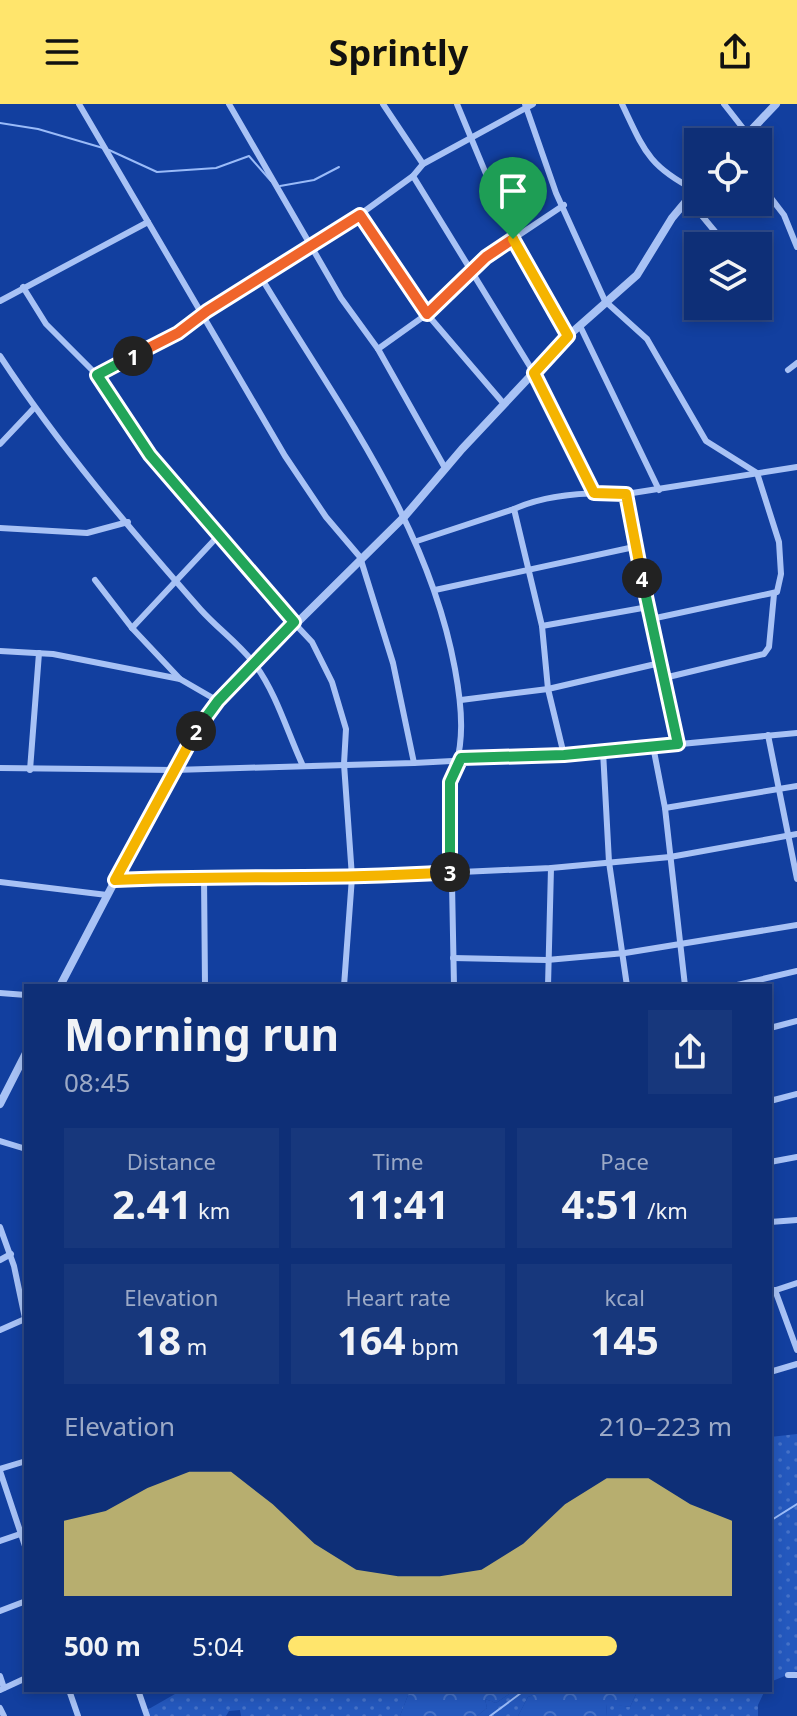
<!DOCTYPE html>
<html lang="en">
<head>
<meta charset="utf-8">
<style>
  body { margin:0; font-family:"Noto Sans",sans-serif; background:#17377c; color:#f1f3f6; height:100vh; display:flex; flex-direction:column; font-size:30px; white-space:nowrap }
  * { box-sizing:border-box; margin:0 }
  p { font-size:26px; color:#9ba9c6 }
  .icon { flex:none; width:44px; height:44px; fill:none; stroke:currentColor; stroke-width:2; stroke-linecap:round; stroke-linejoin:round }
  .map { position:relative; flex:1; overflow:hidden }
  .panel { position:absolute; left:24px; top:880px; width:748px; height:708px; display:flex; flex-direction:column; background:#0e2f77; border-radius:0px; box-shadow:0 4px 12px #0003,0 0 0 2px #2e4a89 }
  .panel>* { flex:none }
  .controls { position:absolute; left:684px; top:24px; display:grid; gap:16px }
  .controls a { display:grid; place-items:center; width:88px; height:88px; border-radius:0px; background:#0e2f77; box-shadow:0 4px 12px #0003,0 0 0 2px #2e4a89; font-size:40px }
  .pin { position:absolute; display:grid; place-items:center; width:68px; height:68px; color:#fff; margin:-82px -34px; border-radius:50% 50% 50% 0; rotate:-45deg; box-shadow:0 0 8px #0007 }
  .pin .icon { rotate:45deg }
  .km { position:absolute; width:40px; height:40px; margin:-20px; border-radius:50%; background:#222; color:#fff; font-size:22px; line-height:40px; text-align:center }
  .round { display:grid; place-items:center; flex:none; width:84px; height:84px; border-radius:0px; background:#17377c }
  .overview { display:flex; align-items:center; justify-content:space-between; height:136px; padding:0 40px }
  h1 { font-size:44px; font-weight:700; line-height:60px }
  .metrics { display:grid; grid-template-columns:repeat(3,1fr); gap:12px; height:136px; padding:8px 40px }
  .metrics div { display:grid; align-content:center; border-radius:0px; background:#17377c; text-align:center }
  .metrics b { font-size:40px; font-weight:700 }
  .metrics small { font-size:22px; font-weight:400 }
  .metrics p { font-size:22px }
  .chart { height:224px; padding:16px 40px }
  .chart p { display:flex; justify-content:space-between }
  .chart svg { width:100%; height:144px; margin-top:8px; fill:#ffe56c; opacity:.7 }
  ul { padding:0 40px; list-style:none; font-size:26px }
  li { display:grid; grid-template-columns:128px 96px 1fr; align-items:center; height:60px }
  li i { height:20px; border-radius:10px; background:#ffe56c }
  header { display:flex; justify-content:space-between; align-items:center; height:104px; padding:0 40px; background:#ffe56c; color:#111; font-size:36px; font-weight:700 }
  .map>svg:first-child { display:block }
  .grass { fill:url(#grass-dots) }
  .forest { fill:url(#forest-crowns) }
  .lines { fill:none; stroke-linecap:round; stroke-linejoin:round }
  .stream { stroke:#9abbf8; stroke-width:2 }
  .minor { stroke:#a8c2f5; stroke-width:6 }
  .tertiary { stroke:#a8c2f5; stroke-width:8 }
  .split-1-casing { stroke:#fff; stroke-width:16 }
  .split-2-casing { stroke:#fff; stroke-width:16 }
  .split-3-casing { stroke:#fff; stroke-width:16 }
  .split-4-casing { stroke:#fff; stroke-width:16 }
  .split-5-casing { stroke:#fff; stroke-width:16 }
  .split-1 { stroke:#f0652b; stroke-width:10 }
  .split-2 { stroke:#22a559; stroke-width:10 }
  .split-3 { stroke:#f5b400; stroke-width:10 }
  .split-4 { stroke:#22a559; stroke-width:10 }
  .split-5 { stroke:#f5b400; stroke-width:10 }
</style>
</head>
<body>
<header><svg class="icon" aria-label="menu" viewBox="0 0 24 24"><path d="M4 6h16M4 12h16M4 18h16"/></svg>Sprintly<svg class="icon" aria-label="share" viewBox="0 0 24 24"><path d="M12 15V3M7 8l5-5 5 5M5 13v7h14v-7"/></svg></header>
<div class="map">
<svg width="797" height="1612" viewBox="0 0 797 1612">
  <defs>
    <pattern id="grass-dots" width="8" height="8" patternUnits="userSpaceOnUse" patternTransform="scale(2)"><rect width="8" height="8" fill="#2458bd"/><path d="M2 2h.1M6 6h.1" fill="none" stroke="#4571c7" stroke-width="1.8" stroke-linecap="round"/></pattern>
    <pattern id="forest-crowns" width="20" height="18" patternUnits="userSpaceOnUse" patternTransform="scale(2)"><rect width="20" height="18" fill="#2458bd"/><path d="M2 6a3 3 0 1 1 6 0M12 15a3 3 0 1 1 6 0" fill="none" stroke="#4571c7"/></pattern>
  </defs>
  <rect width="100%" height="100%" fill="#123f9f"/>
  <!-- grass -->
  <g class="grass">
    <path d="M797 1330V1567L770 1578V1333Z"/>
    <path d="M182 1586H410L400 1612H241L240 1606 229 1607 226 1612H149L147 1606Z"/>
    <path d="M515 1586H547L528 1593 518 1612H477L487 1604 485 1595 496 1599Z"/>
    <path d="M638 1586H765L758 1601V1612H606L607 1599 630 1603Z"/>
  </g>
  <!-- forest -->
  <g class="forest">
    <path d="M410 1586H515L496 1599 485 1595 487 1604 477 1612H400Z"/>
    <path d="M547 1586H638L630 1603 607 1600 606 1612H518L528 1593Z"/>
  </g>
  <g class="lines">
    <!-- stream -->
    <g class="stream">
      <path d="M0 19 38 25 103 44"/>
      <path d="M109 46 157 68 216 64 249 52 271 77"/>
      <path d="M280 82 314 76 339 63"/>
      <path d="M770 1417 797 1400"/>
      <path d="M490 1612 525 1586"/>
    </g>
    <!-- minor -->
    <g class="minor">
      <path d="M79 0 285 352 326 413 360 453 393 559 414 659"/>
      <path d="M229 0 341 194 378 245 445 364"/>
      <path d="M383 0 423 60"/>
      <path d="M457 0 513 135 568 232"/>
      <path d="M525 0 556 89 605 197 647 235 706 337 757 369 779 438 781 470 777 488 651 515"/>
      <path d="M622 0C644 46 648 62 695 86"/>
      <path d="M724 0 746 28"/>
      <path d="M413 72 534 269 594 389"/>
      <path d="M758 77 784 111 797 143"/>
      <path d="M688 95 727 142"/>
      <path d="M360 111 427 210 504 300"/>
      <path d="M262 175C337 300 428 418 455 565 462 603 466 642 450 678L454 882"/>
      <path d="M23 183 46 220 97 271 150 351 264 487 312 538 332 578 346 625 344 660 352 773 344 882"/>
      <path d="M758 186 766 200"/>
      <path d="M0 197 148 118"/>
      <path d="M580 222 659 386"/>
      <path d="M378 245 434 205 441 194 486 153 564 101"/>
      <path d="M0 252C59 342 130 425 201 506 218 525 241 541 256 562 277 591 288 630 303 662"/>
      <path d="M788 266 797 259"/>
      <path d="M97 271 178 229 207 207 340 125 413 72 423 60 533 0"/>
      <path d="M0 340 34 304"/>
      <path d="M0 424 87 429 128 418"/>
      <path d="M417 437 514 405"/>
      <path d="M95 476 132 524 180 575"/>
      <path d="M435 486 634 443"/>
      <path d="M542 522 648 503"/>
      <path d="M132 524 218 432"/>
      <path d="M0 547 53 550 180 575 218 597"/>
      <path d="M664 574 764 550 769 543 774 490"/>
      <path d="M461 596 548 585 660 559"/>
      <path d="M768 631 797 775"/>
      <path d="M678 640 626 390 797 363"/>
      <path d="M653 642 665 704 685 882"/>
      <path d="M603 647 609 758 627 882"/>
      <path d="M564 651 548 585 542 522 514 405C548 390 590 388 626 390"/>
      <path d="M0 664 174 666 414 659 564 651 797 629"/>
      <path d="M30 666 39 549"/>
      <path d="M665 704 797 682"/>
      <path d="M204 772 205 882"/>
      <path d="M115 776 244 771 352 773 551 764 670 753 797 730"/>
      <path d="M0 778 107 791"/>
      <path d="M453 854 547 856 625 849 797 821"/>
      <path d="M548 882 551 764"/>
      <path d="M733 882 797 867"/>
      <path d="M0 889 26 891"/>
      <path d="M770 924 797 917"/>
      <path d="M770 997 797 990"/>
      <path d="M0 1037 26 1045"/>
      <path d="M770 1058 797 1053"/>
      <path d="M770 1118 797 1116"/>
      <path d="M0 1123 14 1162 26 1219"/>
      <path d="M0 1156 11 1150"/>
      <path d="M775 1186 797 1246"/>
      <path d="M770 1188 797 1179"/>
      <path d="M0 1226 25 1215"/>
      <path d="M770 1268 797 1260"/>
      <path d="M0 1365 26 1357"/>
      <path d="M0 1367 26 1445"/>
      <path d="M0 1437 26 1428"/>
      <path d="M0 1507 26 1497"/>
      <path d="M788 1571H797"/>
      <path d="M0 1572 4 1584"/>
      <path d="M0 1586 26 1574"/>
      <path d="M69 1586 78 1612"/>
      <path d="M138 1586 147 1612"/>
      <path d="M0 1604 4 1612"/>
    </g>
    <!-- tertiary -->
    <g class="tertiary">
      <path d="M740 38 776 0"/>
      <path d="M60 882 186 641 218 597 405 412 462 345 568 232 637 171 672 114 698 83"/>
      <path d="M0 1000 26 949"/>
    </g>
  </g>
  <g class="lines">
    <!-- split-1 casing -->
    <g class="split-1-casing">
      <path id="split-1" d="M133 252 178 229 207 207 360 111 427 210 486 153 513 135"/>
    </g>
    <!-- split-2 casing -->
    <g class="split-2-casing">
      <path id="split-2" d="M133 252 97 271 150 351 294 518 218 597 196 627"/>
    </g>
    <!-- split-3 casing -->
    <g class="split-3-casing">
      <path id="split-3" d="M196 627 115 776C227 771 339 776 450 768"/>
    </g>
    <!-- split-4 casing -->
    <g class="split-4-casing">
      <path id="split-4" d="M450 768V678L461 654 564 651 678 640 642 474"/>
    </g>
    <!-- split-5 casing -->
    <g class="split-5-casing">
      <path id="split-5" d="M513 135 568 232 534 269 594 389 626 390 642 474"/>
    </g>
    <!-- split-1 -->
    <use href="#split-1" class="split-1"/>
    <!-- split-2 -->
    <use href="#split-2" class="split-2"/>
    <!-- split-3 -->
    <use href="#split-3" class="split-3"/>
    <!-- split-4 -->
    <use href="#split-4" class="split-4"/>
    <!-- split-5 -->
    <use href="#split-5" class="split-5"/>
  </g>
</svg>
<div class="controls">
<a><svg class="icon" aria-label="locate" viewBox="0 0 24 24"><circle cx="12" cy="12" r="6"/><path d="M12 2v4M12 18v4M2 12h4M18 12h4"/></svg></a>
<a><svg class="icon" aria-label="layers" viewBox="0 0 24 24"><path d="M12 4l9 5-9 5-9-5zM3 14l9 5 9-5"/></svg></a>
</div>
<div class="pin" style="left:513px;top:135px;background:#1e9e55"><svg class="icon" aria-label="arrive" viewBox="0 0 24 24"><path d="M6 21V4h12l-3 4 3 4H6"/></svg></div>
<b class="km" style="left:133px;top:252px">1</b>
<b class="km" style="left:196px;top:627px">2</b>
<b class="km" style="left:450px;top:768px">3</b>
<b class="km" style="left:642px;top:474px">4</b>
<section class="panel">
<div class="overview"><div><h1>Morning run</h1><p>08:45</p></div><a class="round"><svg class="icon" aria-label="share" viewBox="0 0 24 24"><path d="M12 15V3M7 8l5-5 5 5M5 13v7h14v-7"/></svg></a></div>
<div class="metrics">
<div><p>Distance</p><b>2.41<small> km</small></b></div>
<div><p>Time</p><b>11:41</b></div>
<div><p>Pace</p><b>4:51<small> /km</small></b></div>
</div>
<div class="metrics">
<div><p>Elevation</p><b>18<small> m</small></b></div>
<div><p>Heart rate</p><b>164<small> bpm</small></b></div>
<div><p>kcal</p><b>145</b></div>
</div>
<div class="chart"><p><span>Elevation</span>210–223 m</p>
<svg viewBox="0 0 160 44" preserveAspectRatio="none"><path d="M0 44V21L10 18L20 11L30 6L40 6L50 16L60 28L70 36L80 38L90 38L100 36L110 28L120 16L130 8L140 8L150 16L160 21V44z"/></svg>
</div>
<ul>
<li><b>500 m</b>5:04<i style="width:74%"></i></li>
</ul>
</section>
</div>
</body>
</html>
